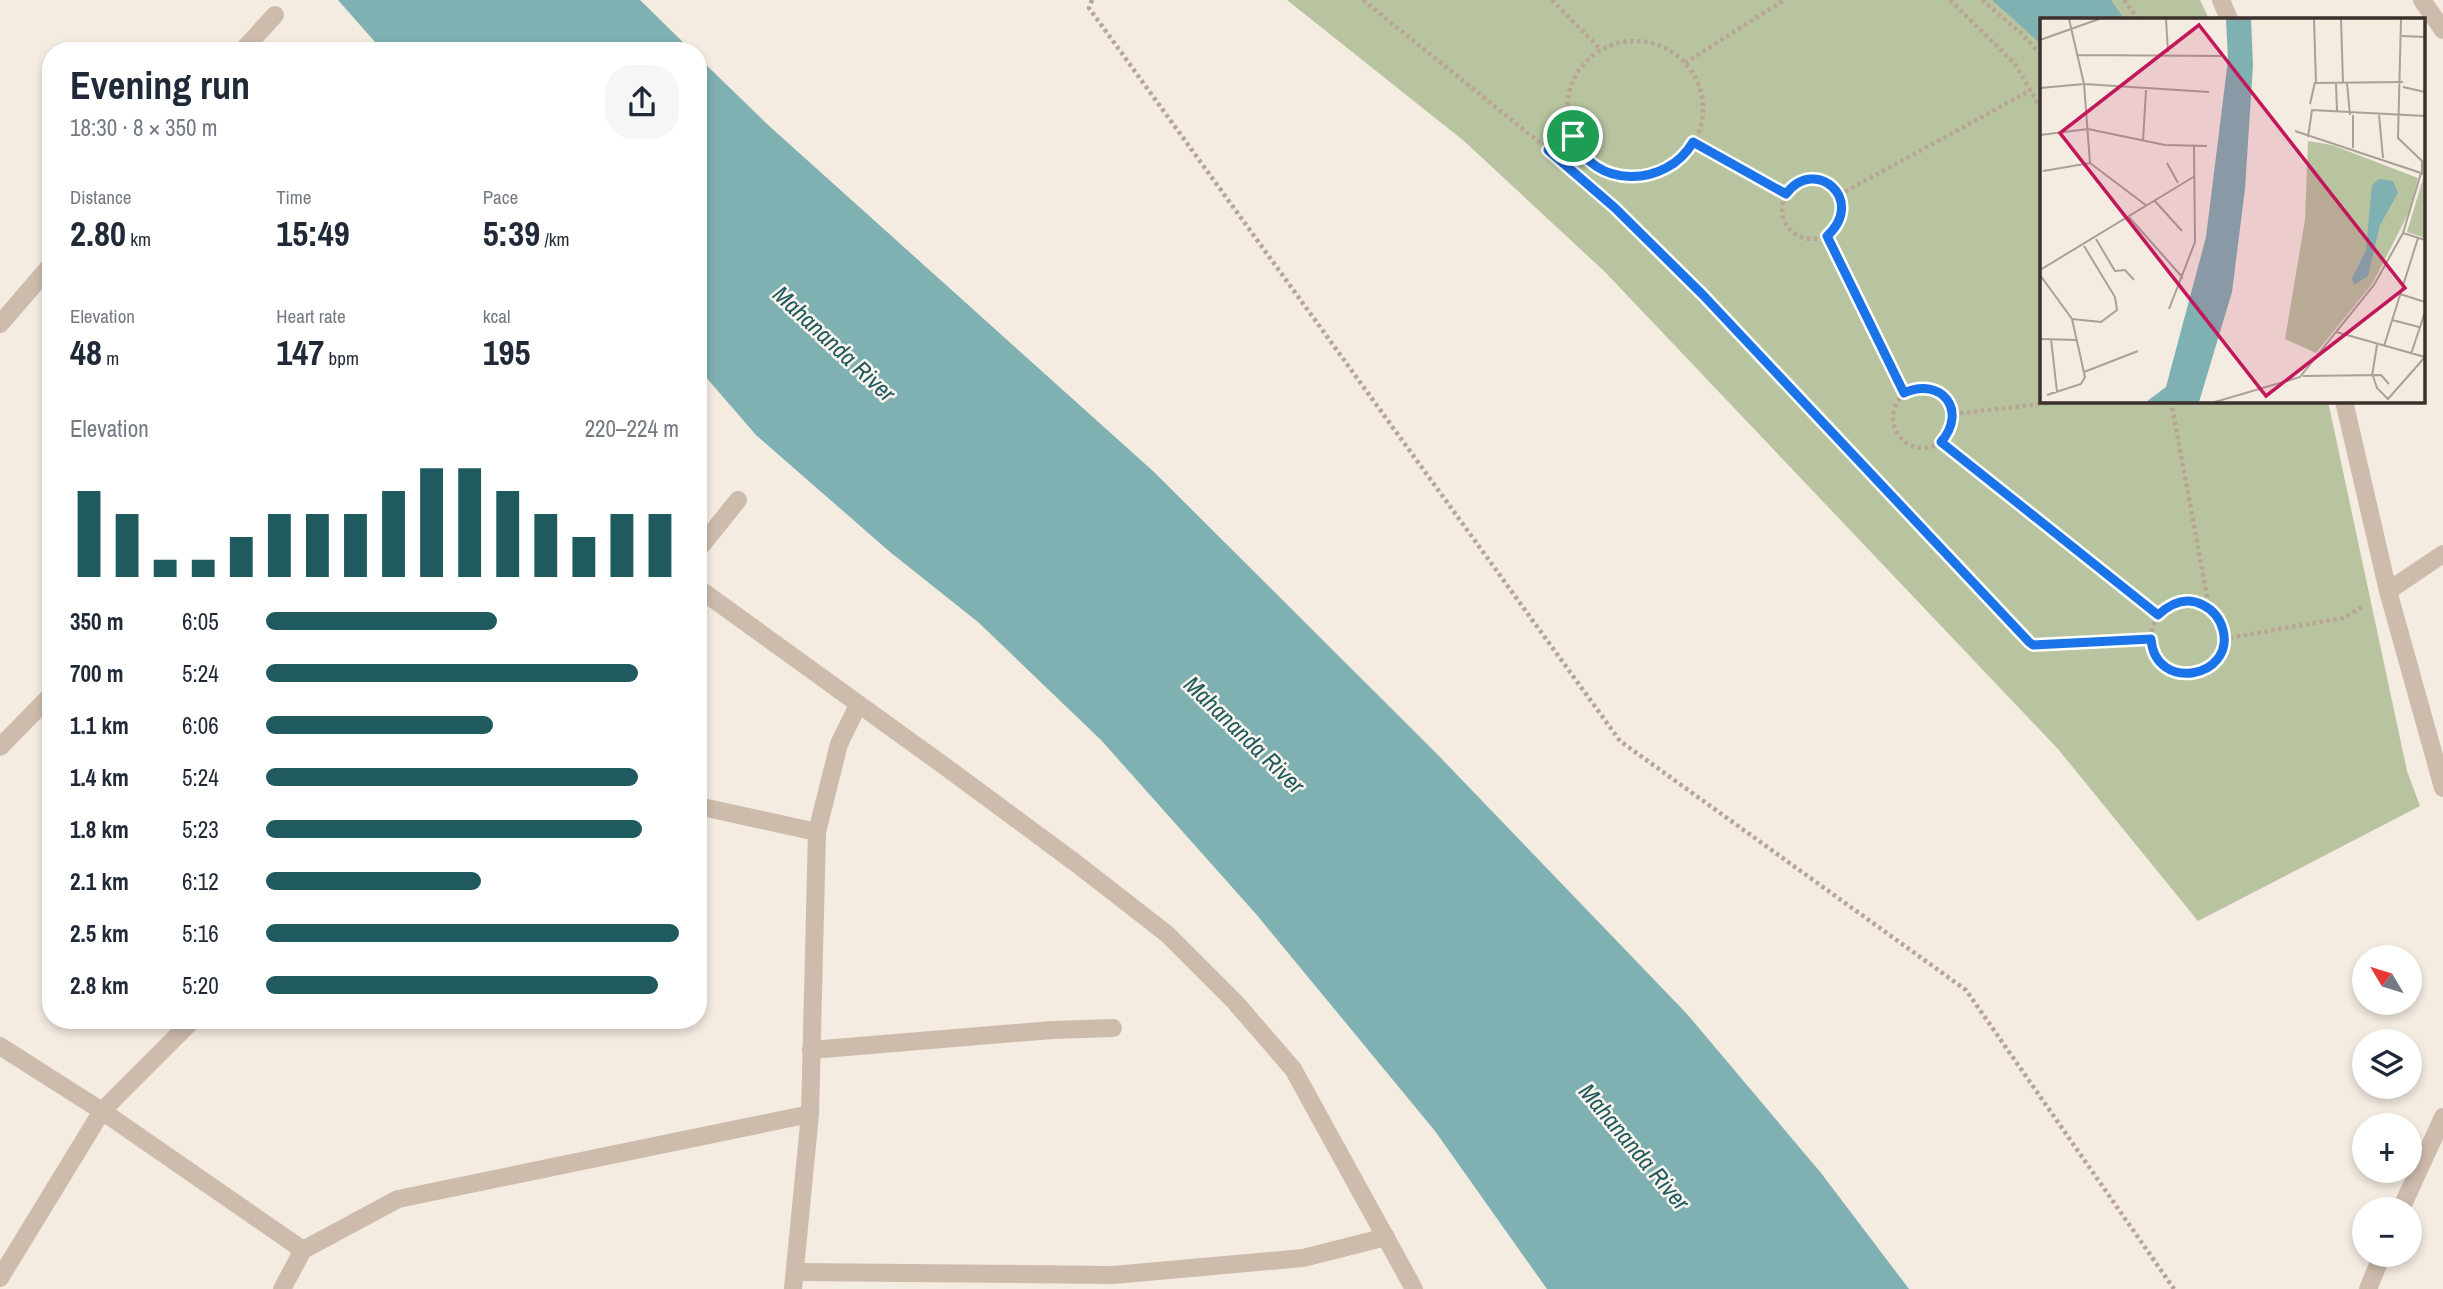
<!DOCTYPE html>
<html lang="en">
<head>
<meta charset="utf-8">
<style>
  body { margin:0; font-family:"Archivo Narrow",sans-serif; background:#f6f6f7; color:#1f2937; height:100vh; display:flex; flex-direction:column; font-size:26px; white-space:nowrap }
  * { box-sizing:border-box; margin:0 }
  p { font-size:23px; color:#747a83 }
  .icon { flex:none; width:38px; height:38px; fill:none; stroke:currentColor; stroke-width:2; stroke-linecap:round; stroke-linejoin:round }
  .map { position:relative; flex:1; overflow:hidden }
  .details { position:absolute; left:42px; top:42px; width:665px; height:987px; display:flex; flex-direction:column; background:#fff; border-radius:28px; box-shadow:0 4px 10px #0003 }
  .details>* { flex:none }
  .needle { width:46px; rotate:308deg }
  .fabs { position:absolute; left:2352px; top:945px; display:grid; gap:14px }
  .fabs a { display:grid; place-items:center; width:70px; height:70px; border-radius:50%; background:#fff; box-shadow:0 4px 10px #0003; font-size:35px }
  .pin { position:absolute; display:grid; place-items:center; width:60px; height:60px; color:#fff; margin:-30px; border:4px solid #fff; border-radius:50%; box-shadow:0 2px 7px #0007 }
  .round { display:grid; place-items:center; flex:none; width:74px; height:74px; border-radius:28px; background:#f6f6f7 }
  .overview { display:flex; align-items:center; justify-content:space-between; height:119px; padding:0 28px }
  h1 { font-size:38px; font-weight:800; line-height:52px }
  .stats { display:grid; grid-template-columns:repeat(3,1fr); gap:10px; height:119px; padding:7px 28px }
  .stats div { display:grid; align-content:center }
  .stats b { font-size:35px; font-weight:800 }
  .stats small { font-size:19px; font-weight:400 }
  .stats p { font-size:19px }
  .chart { height:196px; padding:14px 28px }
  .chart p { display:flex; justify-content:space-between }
  .chart svg { width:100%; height:126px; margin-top:7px; stroke:#1f5a5e; stroke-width:6 }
  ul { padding:0 28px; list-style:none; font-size:23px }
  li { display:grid; grid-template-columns:112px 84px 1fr; align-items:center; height:52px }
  li i { height:18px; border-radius:9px; background:#1f5a5e }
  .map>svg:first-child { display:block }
  .green { fill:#b8c4a0 }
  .water { fill:#7fb0b2 }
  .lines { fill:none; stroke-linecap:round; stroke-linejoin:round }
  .path { stroke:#b9a596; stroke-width:4.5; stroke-dasharray:3.5 3.5; stroke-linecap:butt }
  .minor { stroke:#cdbbac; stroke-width:18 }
  .route-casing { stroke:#fff; stroke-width:14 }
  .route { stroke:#1a73e8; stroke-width:9 }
  .labels { text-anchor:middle; stroke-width:5; stroke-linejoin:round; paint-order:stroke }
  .water-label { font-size:24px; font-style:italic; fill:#1f5a5e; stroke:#fbf5ee }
  .inset-road { fill:none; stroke:#aaa098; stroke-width:2 }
  .view { fill:#c2185b; fill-opacity:0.15; stroke:#c2185b; stroke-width:3.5 }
  .inset-edge { fill:none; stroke:#3b302b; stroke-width:3.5 }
</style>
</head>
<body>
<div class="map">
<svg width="2443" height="1289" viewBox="0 0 2443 1289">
  <rect width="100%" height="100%" fill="#f4ebe1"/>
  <!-- green -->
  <path class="green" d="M1287 0H2200L2209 19H2042V401H2328L2407 771 2420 806 2198 921 2058 749 1605 272 1464 141Z"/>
  <!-- water -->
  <g class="water">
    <path d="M338 0H640L692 51H383Z"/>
    <path d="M1992 0H2111L2124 19H2042V45Z"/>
    <path d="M698 57 767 124 1154 472 1436 753 1687 1014 1821 1173 1909 1289H1547L1435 1131 1256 914 1101 740 978 622 890 552 756 435 698 368Z"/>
  </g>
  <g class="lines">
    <!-- path -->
    <g class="path">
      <path d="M1092 0 1089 8 1620 741 1966 990 2174 1289"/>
      <path d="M1363 0 1555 155 1639 231 1745 339 2029 642 2033 644 2151 639"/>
      <path d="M1552 0 1601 50"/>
      <path d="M1950 0 2015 64 2042 111"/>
      <path d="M1982 0 2022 34 2042 56"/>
      <path d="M2124 0 2138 19"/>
      <circle cx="1635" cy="109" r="68"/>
      <path d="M1685 63 1784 0"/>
      <path d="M1693 142 1786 194"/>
      <path d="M1548 150 1573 136"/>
      <circle cx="1812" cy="209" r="30"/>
      <path d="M1839 195 2031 90"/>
      <path d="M1827 236 1904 393"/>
      <circle cx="1923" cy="418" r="30"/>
      <path d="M2171 401 2209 607"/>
      <path d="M1953 414 2066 401"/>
      <path d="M1941 442 2158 615"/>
      <circle cx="2187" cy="638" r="36"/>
      <path d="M2223 639 2343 618 2364 606"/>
    </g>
    <!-- minor -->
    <g class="minor">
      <path d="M2221 0 2229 19"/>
      <path d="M2422 0 2443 30"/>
      <path d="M242 51 275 15"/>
      <path d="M0 324 51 265"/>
      <path d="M2344 401 2388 591"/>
      <path d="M698 550 738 500"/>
      <path d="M2443 554 2388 591 2443 788"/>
      <path d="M698 588 943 765 1077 864 1167 934 1235 1002 1293 1069 1414 1289"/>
      <path d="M0 747 51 695"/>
      <path d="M698 806 817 832"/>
      <path d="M0 1046 102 1111 303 1250"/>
      <path d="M811 1050 1052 1030 1113 1028"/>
      <path d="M2401 1209 2443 1117"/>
      <path d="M795 1272 1113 1275 1303 1258 1386 1237"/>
      <path d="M0 1278 102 1111 193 1020"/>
      <path d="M282 1289 303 1250 398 1199 810 1114"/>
      <path d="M793 1289 810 1114 817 832 839 744 858 705"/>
      <path d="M2368 1289 2382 1255"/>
    </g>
  </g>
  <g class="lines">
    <!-- route casing -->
    <g class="route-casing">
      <path id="route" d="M1573 136C1592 190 1667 188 1693 142L1786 194C1815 155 1867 200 1827 236L1904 393C1942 376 1968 411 1941 442L2158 615C2171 603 2186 596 2203 605 2213 610 2220 618 2223 630 2235 678 2155 693 2151 639L2033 645 2029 642 1703 295 1615 208 1548 150Z"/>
    </g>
    <!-- route -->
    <use href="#route" class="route"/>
  </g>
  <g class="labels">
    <!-- water labels -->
    <g class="water-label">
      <text transform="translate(834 344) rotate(43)" y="8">Mahananda River</text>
      <text transform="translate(1244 735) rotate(44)" y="8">Mahananda River</text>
      <text transform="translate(1634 1147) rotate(50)" y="8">Mahananda River</text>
    </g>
  </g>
  <!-- overview -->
  <g transform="translate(2040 18)">
    <rect width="385" height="385" fill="#f4ebe1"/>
    <path d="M268 123 292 127 378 160 369 194 333 265 276 335 245 321 265 202ZM385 154V220L367 214Z" fill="#b8c4a0"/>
    <path d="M186 1H211L213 47 205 171 192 274 159 384H106L126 369 166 219 188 42ZM339 161 353 163 358 175 340 207 328 258 314 267 312 260 326 232 332 167Z" fill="#7fb0b2"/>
    <path class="inset-road" d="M29 1 44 66 50 145M126 1 128 34M274 1 276 65 363 64M301 1 303 65M361 1 358 120 382 143V157M362 18 385 19M0 22 59 1M38 37 181 38M307 65 310 97M296 66 297 93M363 69 385 74M0 70 44 66 169 74M270 86 275 64M313 97V130M339 97 343 140M0 105V131M255 113 381 155 363 215 334 267 296 314M0 117 48 111 125 127 167 128M268 119 272 92 385 98M103 123 106 72M0 138V245M127 145 138 165M3 153 50 145 107 188M114 182 142 213M89 199 143 260M363 215 385 222M56 221 75 253 85 252 94 262M0 252 155 158M0 257 32 301 45 359 41 366 7 377M360 276 385 284M129 291 155 224 154 128M32 301 61 304 77 292 75 279 44 228M352 302 379 309M0 321 37 322M11 321 17 374M344 328 378 220M371 336 385 294M44 354 98 333M263 358 341 357 349 366M332 358 337 327M333 358 337 370 348 381 385 339M175 384 260 359 296 314 385 339"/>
    <path class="view" d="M159 7 365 270 226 378 20 115Z"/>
    <rect width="385" height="385" class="inset-edge"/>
  </g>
</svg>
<div class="fabs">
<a><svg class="needle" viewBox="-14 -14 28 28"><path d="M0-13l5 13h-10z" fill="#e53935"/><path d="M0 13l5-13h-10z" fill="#747a83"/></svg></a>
<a><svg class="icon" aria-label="layers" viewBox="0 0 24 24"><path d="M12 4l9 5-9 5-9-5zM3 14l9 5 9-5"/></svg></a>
<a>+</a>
<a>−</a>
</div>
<div class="pin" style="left:1573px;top:136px;background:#1e9e55"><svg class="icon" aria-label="arrive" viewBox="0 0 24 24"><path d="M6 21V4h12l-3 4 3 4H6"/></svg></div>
<section class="details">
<div class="overview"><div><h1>Evening run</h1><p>18:30 · 8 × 350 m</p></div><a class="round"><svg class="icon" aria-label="share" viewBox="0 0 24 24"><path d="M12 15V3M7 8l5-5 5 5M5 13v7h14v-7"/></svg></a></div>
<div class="stats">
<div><p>Distance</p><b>2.80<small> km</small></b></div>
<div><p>Time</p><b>15:49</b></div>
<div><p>Pace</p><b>5:39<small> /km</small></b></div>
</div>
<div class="stats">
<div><p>Elevation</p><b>48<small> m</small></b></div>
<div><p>Heart rate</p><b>147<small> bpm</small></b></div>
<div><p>kcal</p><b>195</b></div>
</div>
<div class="chart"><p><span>Elevation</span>220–224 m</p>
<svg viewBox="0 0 160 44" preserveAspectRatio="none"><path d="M5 44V14M15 44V22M25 44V38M35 44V38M45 44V30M55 44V22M65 44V22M75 44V22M85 44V14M95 44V6M105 44V6M115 44V14M125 44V22M135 44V30M145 44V22M155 44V22"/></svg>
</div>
<ul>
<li><b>350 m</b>6:05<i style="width:56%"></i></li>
<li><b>700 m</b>5:24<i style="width:90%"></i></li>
<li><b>1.1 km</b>6:06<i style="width:55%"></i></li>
<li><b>1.4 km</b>5:24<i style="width:90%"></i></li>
<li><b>1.8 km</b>5:23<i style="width:91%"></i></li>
<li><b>2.1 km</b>6:12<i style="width:52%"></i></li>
<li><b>2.5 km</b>5:16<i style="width:100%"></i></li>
<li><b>2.8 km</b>5:20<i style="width:95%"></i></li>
</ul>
</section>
</div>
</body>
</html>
